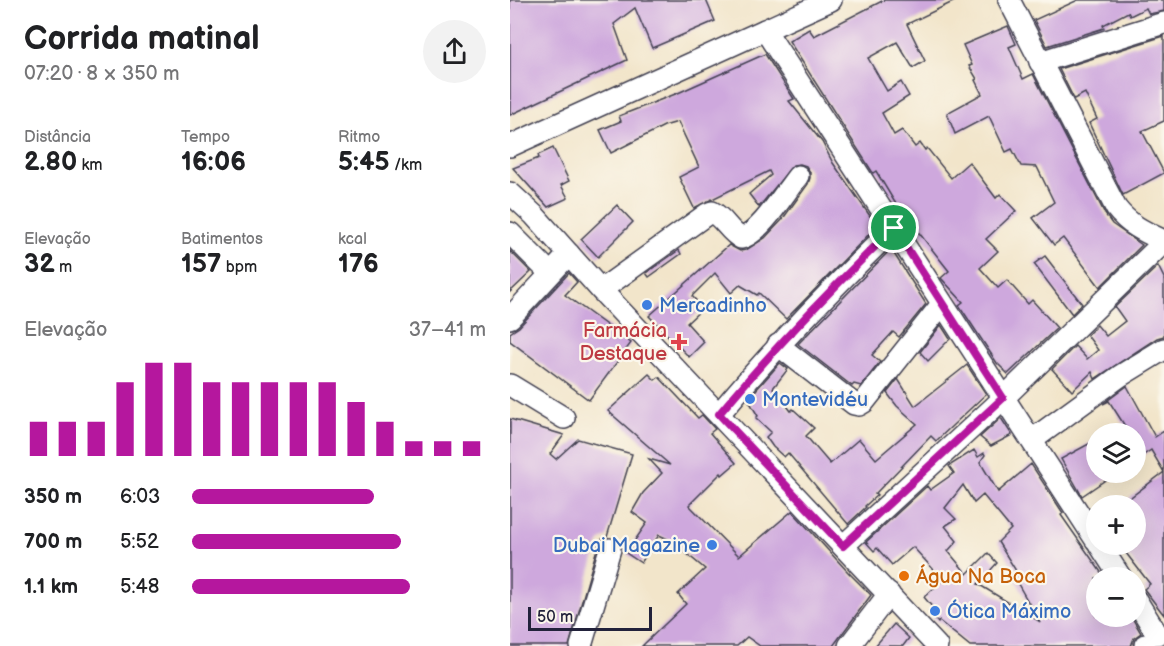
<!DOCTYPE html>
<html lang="pt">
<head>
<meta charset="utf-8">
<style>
  body { margin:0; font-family:"Balsamiq Sans",sans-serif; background:#f2f2f2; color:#202124; height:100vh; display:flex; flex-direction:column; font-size:22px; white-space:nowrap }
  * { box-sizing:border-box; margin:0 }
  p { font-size:20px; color:#757577 }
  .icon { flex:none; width:33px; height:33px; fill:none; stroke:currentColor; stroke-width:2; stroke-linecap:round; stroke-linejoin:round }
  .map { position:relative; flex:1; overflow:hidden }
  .side { display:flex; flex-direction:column; background:#fff; width:510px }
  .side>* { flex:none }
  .fabs { position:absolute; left:576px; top:423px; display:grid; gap:12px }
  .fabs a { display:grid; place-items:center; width:60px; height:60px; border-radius:50%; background:#fff; box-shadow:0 6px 24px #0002; font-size:30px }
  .scale { position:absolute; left:18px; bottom:15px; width:124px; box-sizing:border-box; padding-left:6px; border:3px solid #22223b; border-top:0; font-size:16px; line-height:21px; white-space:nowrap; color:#22223b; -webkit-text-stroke:4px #fbf7ec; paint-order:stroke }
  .pin { position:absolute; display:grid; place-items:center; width:51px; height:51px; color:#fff; margin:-26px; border:3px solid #fff; border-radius:50%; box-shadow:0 2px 6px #0007 }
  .round { display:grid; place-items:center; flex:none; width:63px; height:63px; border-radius:32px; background:#f2f2f2 }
  .headline { display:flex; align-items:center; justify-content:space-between; height:102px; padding:0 24px }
  h1 { font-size:33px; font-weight:700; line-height:45px }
  .metrics { display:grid; grid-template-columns:repeat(3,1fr); gap:9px; height:102px; padding:6px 24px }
  .metrics div { display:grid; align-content:center }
  .metrics b { font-size:26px; font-weight:700 }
  .metrics small { font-size:16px; font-weight:400 }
  .metrics p { font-size:16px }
  .chart { height:168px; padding:12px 24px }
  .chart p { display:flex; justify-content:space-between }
  .chart svg { width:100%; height:108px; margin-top:6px; stroke:#b5179e; stroke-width:6 }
  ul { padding:0 24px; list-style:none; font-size:20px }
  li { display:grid; grid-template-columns:96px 72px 1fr; align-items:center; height:45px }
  li i { height:15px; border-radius:8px; background:#b5179e }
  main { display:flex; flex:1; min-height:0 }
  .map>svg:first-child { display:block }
  .building { fill:#cea8dd; fill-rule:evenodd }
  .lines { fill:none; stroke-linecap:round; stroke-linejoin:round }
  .minor-casing { stroke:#413f50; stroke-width:24 }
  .minor { stroke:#fff; stroke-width:21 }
  .route-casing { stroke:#fff; stroke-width:12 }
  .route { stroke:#b5179e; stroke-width:8 }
  .shop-dot { fill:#3f7fe0; stroke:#fbf7ec; stroke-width:2 }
  .health-dot { fill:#e0444e; stroke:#fbf7ec; stroke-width:2 }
  .food-dot { fill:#e8710a; stroke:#fbf7ec; stroke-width:2 }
  .labels { text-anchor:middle; stroke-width:4.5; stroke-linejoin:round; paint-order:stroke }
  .shop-label { font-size:20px; fill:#366cbe; stroke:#fbf7ec; text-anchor:start }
  .health-label { font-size:20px; fill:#be3a42; stroke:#fbf7ec; text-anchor:end }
  .food-label { font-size:20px; fill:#c56008; stroke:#fbf7ec; text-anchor:start }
</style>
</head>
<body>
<main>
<section class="side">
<div class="headline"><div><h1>Corrida matinal</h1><p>07:20 · 8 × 350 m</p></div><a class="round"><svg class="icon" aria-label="share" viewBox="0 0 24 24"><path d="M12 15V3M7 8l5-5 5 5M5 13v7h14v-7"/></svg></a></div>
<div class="metrics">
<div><p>Distância</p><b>2.80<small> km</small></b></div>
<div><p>Tempo</p><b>16:06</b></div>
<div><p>Ritmo</p><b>5:45<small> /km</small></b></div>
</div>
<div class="metrics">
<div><p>Elevação</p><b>32<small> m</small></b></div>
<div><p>Batimentos</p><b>157<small> bpm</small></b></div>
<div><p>kcal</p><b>176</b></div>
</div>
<div class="chart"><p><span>Elevação</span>37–41 m</p>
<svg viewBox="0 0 160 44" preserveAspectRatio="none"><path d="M5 44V30M15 44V30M25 44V30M35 44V14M45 44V6M55 44V6M65 44V14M75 44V14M85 44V14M95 44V14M105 44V14M115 44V22M125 44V30M135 44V38M145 44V38M155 44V38"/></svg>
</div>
<ul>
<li><b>350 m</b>6:03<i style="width:62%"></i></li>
<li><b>700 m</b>5:52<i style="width:71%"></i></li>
<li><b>1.1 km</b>5:48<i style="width:74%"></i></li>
</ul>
</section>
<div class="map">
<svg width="654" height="646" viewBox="0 0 654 646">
  <rect width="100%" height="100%" fill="#fbf7ec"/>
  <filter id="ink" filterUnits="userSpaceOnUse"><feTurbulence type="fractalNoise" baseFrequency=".0167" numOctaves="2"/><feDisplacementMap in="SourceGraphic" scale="12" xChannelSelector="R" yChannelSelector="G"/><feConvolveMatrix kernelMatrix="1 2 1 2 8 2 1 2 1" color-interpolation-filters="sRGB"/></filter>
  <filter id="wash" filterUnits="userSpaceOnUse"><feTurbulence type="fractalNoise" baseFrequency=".008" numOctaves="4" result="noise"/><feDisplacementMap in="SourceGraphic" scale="24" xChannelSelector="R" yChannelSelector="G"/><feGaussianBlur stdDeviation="1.35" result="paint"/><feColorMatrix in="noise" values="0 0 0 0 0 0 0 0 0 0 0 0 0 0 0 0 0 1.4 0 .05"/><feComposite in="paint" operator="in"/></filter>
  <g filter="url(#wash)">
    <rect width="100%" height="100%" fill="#f2e5ca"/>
    <g id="blocks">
      <!-- building -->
      <g class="building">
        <path d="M0 0H196L205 21 142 48 125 8 104 24 117 60 0 115Z"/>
        <path d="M374 0H447L397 24 415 61 403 68 387 42 358 58 377 91 391 82 399 96 372 113 384 135 392 130 405 147 410 143 415 150 417 148 441 178 459 162 486 198 490 194 506 211 476 239 488 251 470 268 488 288 497 280 518 304 522 300 547 328 498 374 487 363 449 305 453 302 431 278 439 271 384 201 366 171 363 173 279 41 299 29 304 36Z"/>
        <path d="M568 0H654V11L639 14 636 8 620 16 618 12 593 25 594 28 537 46 524 20Z"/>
        <path d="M498 26 506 44 499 47 513 79 523 74 595 214 602 224 632 245 590 287 553 238 544 245 523 218 544 202 527 167 511 166 502 149 496 152 479 116 445 134 437 113 472 94 465 80 467 79 459 66 462 65 453 45Z"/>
        <path d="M654 36V121L632 131 654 173 613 195 579 123 587 119 575 93 564 99 549 69Z"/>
        <path d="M255 54 284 99 279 101 312 142 323 163 367 226 276 319 249 293 247 295 230 285 221 293 205 273 182 296 193 308 177 323 194 342 179 357 139 316 219 245 230 251 236 250 255 238 272 220 298 184 300 178V172L296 166 290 164 283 165 249 207 239 194 261 175 259 171 184 208 169 177 189 167 168 122 154 126 101 153 90 130 111 121 109 116 168 93Z"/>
        <path d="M43 148 59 181 51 185 58 198 38 207 3 168 29 158 28 155Z"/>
        <path d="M107 205 123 222 88 257 71 239Z"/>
        <path d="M381 249 416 304 389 337 383 332 362 355 370 362 351 386 344 384 342 386 288 344Z"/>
        <path d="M169 250 171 254 139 277 136 273Z"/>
        <path d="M0 251 21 272 0 292Z"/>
        <path d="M535 256 572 304 562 314 524 264Z"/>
        <path d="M648 266 654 278V336L647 338 585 379 582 372 562 391 542 369 565 346 577 359 588 350 577 335 587 325 596 336 615 321 605 307Z"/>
        <path d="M59 273 67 282 55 295 121 343 79 400 0 341V333L9 327Z"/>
        <path d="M431 325 440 339 418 361 410 352Z"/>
        <path d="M270 363 278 369 263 388 281 411 283 409 304 428 296 436 320 464 349 439 366 459 407 424 387 406 377 393 388 379 405 406 457 365 476 394 426 441 421 436 365 494 367 495 355 506 356 507 338 524 278 453 274 457 263 447 256 437 261 432 246 418 248 416 238 399Z"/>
        <path d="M139 374 145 380 149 377 188 418 192 415 205 429 200 433 226 463 212 475 211 473 179 505 229 556 282 511 338 572 361 595 323 646H250L237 637 227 646H132L176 604 168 594 195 569 160 540 149 535 131 563 116 553 137 523 122 512 133 493 152 473 139 459 160 465 98 411Z"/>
        <path d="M617 386 645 437 654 431V615L634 589 640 584 609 544H626V506H609L654 472 641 450 626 460V434H620L599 401 593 404Z"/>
        <path d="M491 418 502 435 481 446 470 437Z"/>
        <path d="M0 419 54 435 40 454 46 459 68 439 122 454 97 537 92 539 88 545 59 646H0Z"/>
        <path d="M586 440V472H607L572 496 551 459Z"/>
        <path d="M464 450 468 457 474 453 475 455 470 462 488 492 521 464 553 513 551 515 595 578H586V616H621L631 633 624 638 621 646H460L429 621 428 623 419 612 423 608 414 597 433 580 403 547 382 565 367 548 364 551 356 542 417 486 420 490 444 473 439 466ZM453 485 464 503 473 495 501 529 488 542 508 574 504 577 529 621 468 584 487 563 478 553 457 574 438 551 447 541 435 526 446 519 435 508Z"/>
        <path d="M384 624 399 638 393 646H365Z"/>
      </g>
    </g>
  </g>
  <g filter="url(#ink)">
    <use href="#blocks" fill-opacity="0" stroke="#413f50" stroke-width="1.5"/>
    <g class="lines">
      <!-- minor casing -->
      <g class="minor-casing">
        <g id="minor">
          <path d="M499 0 606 208C619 225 635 232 654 241"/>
          <path d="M255 30 586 540"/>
          <path d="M530 62 654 23"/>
          <path d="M0 146 321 0"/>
          <path d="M0 193 24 215 91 290 427 646"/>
          <path d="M0 233 33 266"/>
          <path d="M91 290 197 214 202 212C214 218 219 232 231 238 250 234 275 192 288 176"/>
          <path d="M0 318 59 254"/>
          <path d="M268 345 344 404 349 405 354 402 432 304"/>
          <path d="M0 385 54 418"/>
          <path d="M209 414C264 348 323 287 384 228"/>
          <path d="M522 440 610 376 654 349"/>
          <path d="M589 544 611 578"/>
          <path d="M333 546 482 409 654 242"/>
          <path d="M626 600 647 634"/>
          <path d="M635 645V646"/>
          <path d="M71 646 100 549"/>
          <path d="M339 646 379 594"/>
        </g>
      </g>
      <!-- minor -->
      <use href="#minor" class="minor"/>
    </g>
  </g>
  <g class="lines" filter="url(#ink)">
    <!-- route casing -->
    <g class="route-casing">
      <path id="route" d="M384 228 493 398 333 546 209 414C264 348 323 287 384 228Z"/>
    </g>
    <!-- route -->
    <use href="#route" class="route"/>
  </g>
  <!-- markers -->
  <g class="shop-dot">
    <circle cx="137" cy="305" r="6"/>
    <circle cx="240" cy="399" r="6"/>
    <circle cx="202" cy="545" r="6"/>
    <circle cx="425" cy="611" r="6"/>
  </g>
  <path class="health-dot" d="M166 333h6v6h6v6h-6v6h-6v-6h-6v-6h6z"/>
  <circle class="food-dot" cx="394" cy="576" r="6"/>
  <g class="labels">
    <!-- shop labels -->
    <g class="shop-label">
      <text x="149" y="312">Mercadinho</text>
      <text x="252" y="406">Montevidéu</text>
      <text x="190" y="552" text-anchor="end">Dubai Magazine</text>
      <text x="437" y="618">Ótica Máximo</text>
    </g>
    <!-- health labels -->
    <g class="health-label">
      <text x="157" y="337">Farmácia<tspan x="157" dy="23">Destaque</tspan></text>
    </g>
    <!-- food labels -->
    <g class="food-label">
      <text x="406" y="583">Água Na Boca</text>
    </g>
  </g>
</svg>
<div class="fabs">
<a><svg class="icon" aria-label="layers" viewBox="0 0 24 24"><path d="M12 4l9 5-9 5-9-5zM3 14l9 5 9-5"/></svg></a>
<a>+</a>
<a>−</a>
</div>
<div class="scale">50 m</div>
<div class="pin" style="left:384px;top:228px;background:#1e9e55"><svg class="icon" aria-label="arrive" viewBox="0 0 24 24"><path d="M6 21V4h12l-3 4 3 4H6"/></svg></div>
</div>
</main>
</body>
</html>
